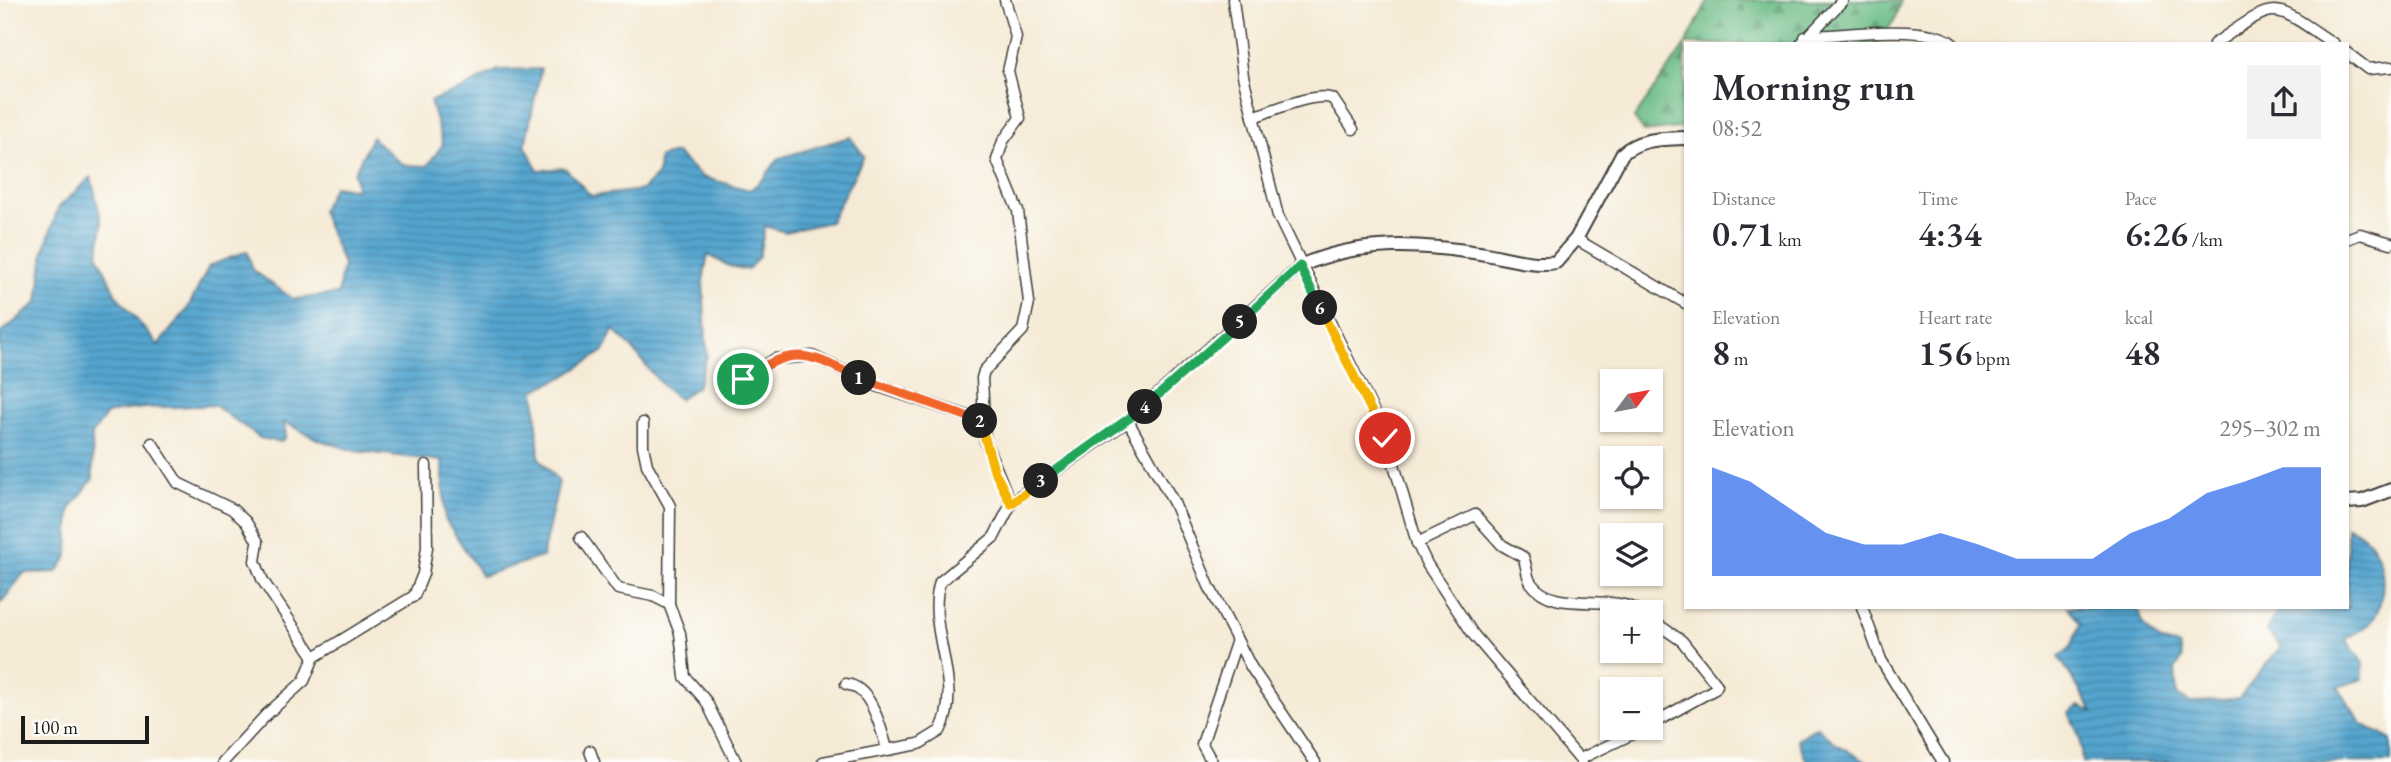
<!DOCTYPE html>
<html lang="en">
<head>
<meta charset="utf-8">
<style>
  body { margin:0; font-family:"EB Garamond",serif; background:#f2f2f3; color:#2b2b33; height:100vh; display:flex; flex-direction:column; font-size:26px; white-space:nowrap }
  * { box-sizing:border-box; margin:0 }
  p { font-size:23px; color:#7c7c81 }
  .icon { flex:none; width:38px; height:38px; fill:none; stroke:currentColor; stroke-width:2; stroke-linecap:round; stroke-linejoin:round }
  .map { position:relative; flex:1; overflow:hidden }
  .panel { position:absolute; left:1684px; top:42px; width:665px; height:567px; display:flex; flex-direction:column; background:#fff; border-radius:0px; box-shadow:0 2px 5px #0004 }
  .panel>* { flex:none }
  .needle { width:46px; rotate:58deg }
  .tools { position:absolute; left:1600px; top:369px; display:grid; gap:14px }
  .tools a { display:grid; place-items:center; width:63px; height:63px; border-radius:0px; background:#fff; box-shadow:0 2px 5px #0004; font-size:35px }
  .scale { position:absolute; left:21px; bottom:18px; width:128px; box-sizing:border-box; padding-left:7px; border:4px solid #1c1c1c; border-top:0; font-size:19px; line-height:24px; white-space:nowrap; color:#1c1c1c; -webkit-text-stroke:5px #fdfcf7; paint-order:stroke }
  .pin { position:absolute; display:grid; place-items:center; width:60px; height:60px; color:#fff; margin:-30px; border:4px solid #fff; border-radius:50%; box-shadow:0 2px 7px #0007 }
  .km { position:absolute; width:35px; height:35px; margin:-18px; border-radius:50%; background:#222; color:#fff; font-size:19px; line-height:35px; text-align:center }
  .round { display:grid; place-items:center; flex:none; width:74px; height:74px; border-radius:0px; background:#f2f2f3 }
  .summary { display:flex; align-items:center; justify-content:space-between; height:119px; padding:0 28px }
  h1 { font-size:38px; font-weight:600; line-height:52px }
  .metrics { display:grid; grid-template-columns:repeat(3,1fr); gap:10px; height:119px; padding:7px 28px }
  .metrics div { display:grid; align-content:center }
  .metrics b { font-size:35px; font-weight:600 }
  .metrics small { font-size:19px; font-weight:400 }
  .metrics p { font-size:19px }
  .chart { height:196px; padding:14px 28px }
  .chart p { display:flex; justify-content:space-between }
  .chart svg { width:100%; height:126px; margin-top:7px; fill:#2563eb; opacity:.7 }
  .map>svg:first-child { display:block }
  .forest { fill:url(#forest-firs); stroke:#446c51; stroke-width:2 }
  .water { fill:url(#water-rules); stroke:#386076; stroke-width:2 }
  .lines { fill:none; stroke-linecap:round; stroke-linejoin:round }
  .minor-casing { stroke:#3d3b38; stroke-width:13 }
  .tertiary-casing { stroke:#3d3b38; stroke-width:16 }
  .minor { stroke:#fff; stroke-width:10 }
  .tertiary { stroke:#fff; stroke-width:12 }
  .split-1-casing { stroke:#fff; stroke-width:14 }
  .split-2-casing { stroke:#fff; stroke-width:14 }
  .split-3-casing { stroke:#fff; stroke-width:14 }
  .split-4-casing { stroke:#fff; stroke-width:14 }
  .split-5-casing { stroke:#fff; stroke-width:14 }
  .split-6-casing { stroke:#fff; stroke-width:14 }
  .split-7-casing { stroke:#fff; stroke-width:14 }
  .split-1 { stroke:#f0652b; stroke-width:9 }
  .split-2 { stroke:#f0652b; stroke-width:9 }
  .split-3 { stroke:#f5b400; stroke-width:9 }
  .split-4 { stroke:#22a559; stroke-width:9 }
  .split-5 { stroke:#22a559; stroke-width:9 }
  .split-6 { stroke:#22a559; stroke-width:9 }
  .split-7 { stroke:#f5b400; stroke-width:9 }
</style>
</head>
<body>
<div class="map">
<svg width="2391" height="762" viewBox="0 0 2391 762">
  <defs>
    <pattern id="forest-firs" width="22" height="20" patternUnits="userSpaceOnUse" patternTransform="scale(1.75)"><rect width="22" height="20" fill="#6bbb86"/><path d="M5 1l3.5 6h-7zM16 11l3.5 6h-7z" fill="#57976d"/></pattern>
    <pattern id="water-rules" width="6" height="5" patternUnits="userSpaceOnUse" patternTransform="scale(1.75)"><rect width="6" height="5" fill="#54a5cf"/><path d="M0 2.5h6" fill="none" stroke="#4586a7"/></pattern>
  </defs>
  <rect width="100%" height="100%" fill="#fdfcf7"/>
  <filter id="ink" filterUnits="userSpaceOnUse"><feTurbulence type="fractalNoise" baseFrequency=".0143" numOctaves="2"/><feDisplacementMap in="SourceGraphic" scale="14" xChannelSelector="R" yChannelSelector="G"/><feConvolveMatrix kernelMatrix="1 2 1 2 8 2 1 2 1" color-interpolation-filters="sRGB"/></filter>
  <filter id="wash" filterUnits="userSpaceOnUse"><feTurbulence type="fractalNoise" baseFrequency=".00686" numOctaves="4" result="noise"/><feDisplacementMap in="SourceGraphic" scale="28" xChannelSelector="R" yChannelSelector="G"/><feGaussianBlur stdDeviation="1.57" result="paint"/><feColorMatrix in="noise" values="0 0 0 0 0 0 0 0 0 0 0 0 0 0 0 0 0 1.4 0 .05"/><feComposite in="paint" operator="in"/></filter>
  <g filter="url(#wash)">
    <rect width="100%" height="100%" fill="#f5ead5"/>
    <!-- forest -->
    <g class="forest">
      <path d="M1708 0H1901L1895 19 1877 44H1686Z"/>
      <path d="M1685 45V127L1644 132 1634 118Z"/>
    </g>
    <!-- water -->
    <g class="water">
      <path d="M498 70 541 69 525 145 538 170 565 168 591 196 642 190 658 174 659 157 676 153 702 177 750 190 763 179 779 158 850 137 864 156 830 222 785 232 765 226 759 256 748 270 729 266 708 255 703 281 707 356 697 387 679 399C652 381 639 350 613 330L604 351 565 376 535 390 539 458 559 482 542 557 482 576 445 519 442 461 355 451 319 440 284 422 286 436 281 442 260 438 214 405C178 408 142 405 107 414L92 435 93 479 70 509 68 556 57 572 24 573 0 604V334L38 302 44 251 58 208 91 177 102 224 98 255 116 295 158 345 187 310 209 266 247 251 253 270 293 299 338 294 343 264 321 211 334 186 357 189 354 173 372 137 403 165 427 166 443 144 430 101 462 89Z"/>
      <path d="M2347 527C2385 539 2391 589 2373 620 2368 628 2354 634 2346 639L2363 663V679L2338 687 2361 723 2391 740V762H2082L2080 738 2069 713 2079 706 2093 712 2059 657 2071 647 2080 624 2068 607H2138C2140 631 2157 642 2179 646L2182 659 2175 670 2177 695 2191 703 2239 698 2281 646 2266 631 2279 607 2295 613 2301 607H2347Z"/>
      <path d="M1817 727 1838 745 1867 762H1807L1797 739Z"/>
    </g>
  </g>
  <g filter="url(#ink)">
    <g class="lines">
      <!-- minor casing -->
      <g class="minor-casing">
        <g id="minor">
          <path d="M1005 0 1016 37 1008 71 1020 118 1003 141 997 160 1018 211 1029 302 1023 330 984 371 982 378 985 441 1011 504"/>
          <path d="M1233 0 1243 76 1278 216 1386 437 1417 543 1427 564 1473 634 1582 762"/>
          <path d="M1805 37C1837 35 1930 23 1953 44"/>
          <path d="M1801 44 1843 0"/>
          <path d="M2214 44C2280 0 2268 0 2334 44"/>
          <path d="M2347 53 2368 69 2391 67"/>
          <path d="M1253 117C1272 111 1315 91 1333 99L1353 129"/>
          <path d="M1576 239 1685 303"/>
          <path d="M2347 239 2360 234 2391 243"/>
          <path d="M743 379 775 359 812 356 877 386 983 421"/>
          <path d="M1128 421 1174 503 1209 586 1251 667 1315 762"/>
          <path d="M643 423V446L647 465 670 506 669 604 680 633 685 677 706 701 736 762"/>
          <path d="M152 443 178 483 232 509 246 522 258 542 255 561 263 581 314 657"/>
          <path d="M581 537 618 589 653 596 669 604"/>
          <path d="M1417 543 1475 515 1502 545 1523 557C1527 565 1526 575 1531 583 1555 616 1610 591 1641 612"/>
          <path d="M1862 607 1881 660 1943 762"/>
          <path d="M1650 619 1682 641 1717 685 1715 689 1650 725"/>
          <path d="M846 684C873 688 880 728 888 751"/>
          <path d="M590 751 594 762"/>
          <path d="M1580 759 1645 728"/>
          <path d="M223 762 267 714 304 681 314 657 414 596 423 574 427 547 426 465"/>
          <path d="M823 762 919 744 940 731C965 685 925 629 940 582L994 537 1011 504 1021 495 1128 421 1300 266"/>
          <path d="M1212 762 1202 744 1237 640"/>
        </g>
      </g>
      <!-- tertiary casing -->
      <g class="tertiary-casing">
        <g id="tertiary">
          <path d="M1300 266C1361 239 1422 244 1486 254 1508 258 1534 266 1556 262L1576 239 1622 154C1639 138 1663 139 1685 138"/>
          <path d="M2347 502 2362 501 2391 490"/>
        </g>
      </g>
      <!-- minor -->
      <use href="#minor" class="minor"/>
      <!-- tertiary -->
      <use href="#tertiary" class="tertiary"/>
    </g>
  </g>
  <g class="lines" filter="url(#ink)">
    <!-- split-1 casing -->
    <g class="split-1-casing">
      <path id="split-1" d="M743 379C797 345 804 352 859 378"/>
    </g>
    <!-- split-2 casing -->
    <g class="split-2-casing">
      <path id="split-2" d="M859 378 980 421"/>
    </g>
    <!-- split-3 casing -->
    <g class="split-3-casing">
      <path id="split-3" d="M980 421 994 470 1011 504 1041 481"/>
    </g>
    <!-- split-4 casing -->
    <g class="split-4-casing">
      <path id="split-4" d="M1041 481 1145 407"/>
    </g>
    <!-- split-5 casing -->
    <g class="split-5-casing">
      <path id="split-5" d="M1145 407 1240 322"/>
    </g>
    <!-- split-6 casing -->
    <g class="split-6-casing">
      <path id="split-6" d="M1240 322 1300 266 1320 308"/>
    </g>
    <!-- split-7 casing -->
    <g class="split-7-casing">
      <path id="split-7" d="M1320 308 1385 438"/>
    </g>
    <!-- split-1 -->
    <use href="#split-1" class="split-1"/>
    <!-- split-2 -->
    <use href="#split-2" class="split-2"/>
    <!-- split-3 -->
    <use href="#split-3" class="split-3"/>
    <!-- split-4 -->
    <use href="#split-4" class="split-4"/>
    <!-- split-5 -->
    <use href="#split-5" class="split-5"/>
    <!-- split-6 -->
    <use href="#split-6" class="split-6"/>
    <!-- split-7 -->
    <use href="#split-7" class="split-7"/>
  </g>
</svg>
<div class="tools">
<a><svg class="needle" viewBox="-14 -14 28 28"><path d="M0-13l5 13h-10z" fill="#e53935"/><path d="M0 13l5-13h-10z" fill="#7c7c81"/></svg></a>
<a><svg class="icon" aria-label="locate" viewBox="0 0 24 24"><circle cx="12" cy="12" r="6"/><path d="M12 2v4M12 18v4M2 12h4M18 12h4"/></svg></a>
<a><svg class="icon" aria-label="layers" viewBox="0 0 24 24"><path d="M12 4l9 5-9 5-9-5zM3 14l9 5 9-5"/></svg></a>
<a>+</a>
<a>−</a>
</div>
<div class="scale">100 m</div>
<div class="pin" style="left:743px;top:379px;background:#1e9e55"><svg class="icon" aria-label="arrive" viewBox="0 0 24 24"><path d="M6 21V4h12l-3 4 3 4H6"/></svg></div>
<div class="pin" style="left:1385px;top:438px;background:#d93025"><svg class="icon" aria-label="check" viewBox="0 0 24 24"><path d="M5 12l5 5 9-10"/></svg></div>
<b class="km" style="left:859px;top:378px">1</b>
<b class="km" style="left:980px;top:421px">2</b>
<b class="km" style="left:1041px;top:481px">3</b>
<b class="km" style="left:1145px;top:407px">4</b>
<b class="km" style="left:1240px;top:322px">5</b>
<b class="km" style="left:1320px;top:308px">6</b>
<section class="panel">
<div class="summary"><div><h1>Morning run</h1><p>08:52</p></div><a class="round"><svg class="icon" aria-label="share" viewBox="0 0 24 24"><path d="M12 15V3M7 8l5-5 5 5M5 13v7h14v-7"/></svg></a></div>
<div class="metrics">
<div><p>Distance</p><b>0.71<small> km</small></b></div>
<div><p>Time</p><b>4:34</b></div>
<div><p>Pace</p><b>6:26<small> /km</small></b></div>
</div>
<div class="metrics">
<div><p>Elevation</p><b>8<small> m</small></b></div>
<div><p>Heart rate</p><b>156<small> bpm</small></b></div>
<div><p>kcal</p><b>48</b></div>
</div>
<div class="chart"><p><span>Elevation</span>295–302 m</p>
<svg viewBox="0 0 160 44" preserveAspectRatio="none"><path d="M0 44V6L10 11L20 20L30 29L40 33L50 33L60 29L70 33L80 38L90 38L100 38L110 29L120 24L130 15L140 11L150 6L160 6V44z"/></svg>
</div>
</section>
</div>
</body>
</html>
